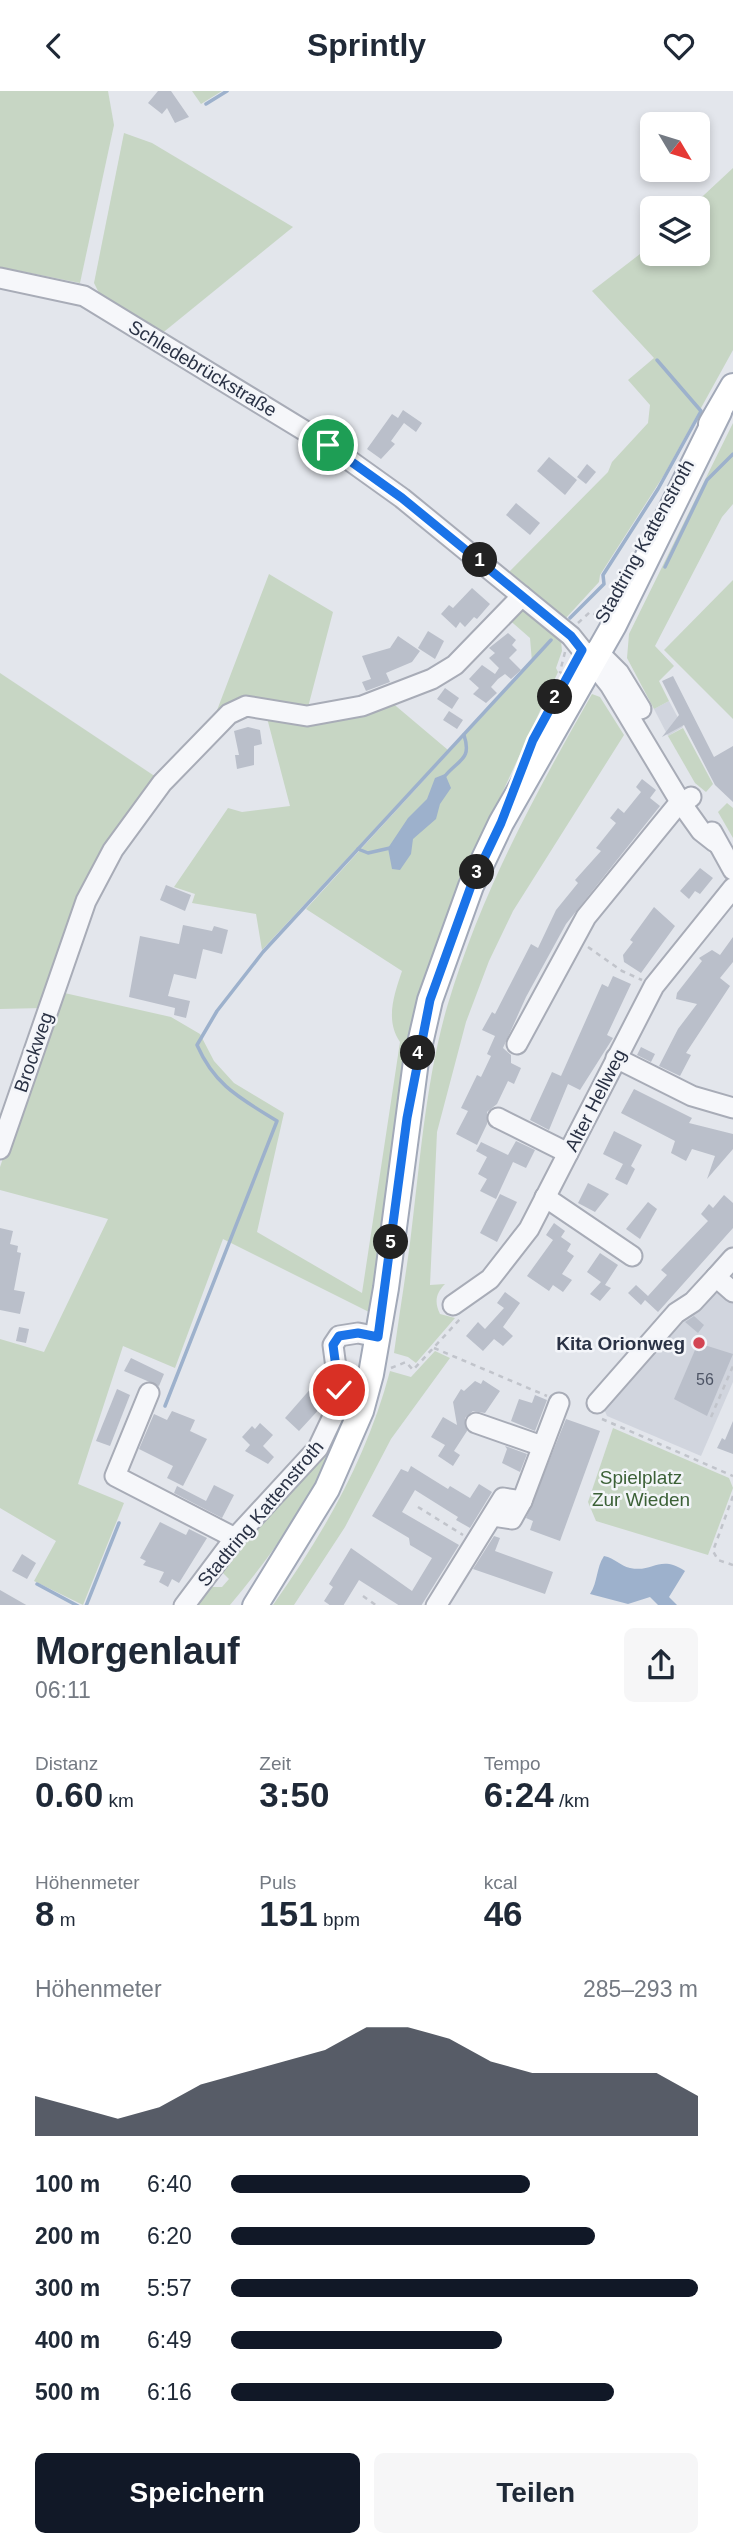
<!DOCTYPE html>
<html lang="de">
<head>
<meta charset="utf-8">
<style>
  body { margin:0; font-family:Arial,sans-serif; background:#f6f6f7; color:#1f2937; height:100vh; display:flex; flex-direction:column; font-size:26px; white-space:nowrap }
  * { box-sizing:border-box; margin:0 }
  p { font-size:23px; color:#747a83 }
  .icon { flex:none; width:38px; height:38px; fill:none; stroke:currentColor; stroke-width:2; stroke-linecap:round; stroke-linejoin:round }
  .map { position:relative; height:1514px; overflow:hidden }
  .details { display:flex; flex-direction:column; background:#fff; flex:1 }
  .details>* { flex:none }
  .needle { width:46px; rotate:128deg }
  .tools { position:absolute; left:640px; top:21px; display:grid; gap:14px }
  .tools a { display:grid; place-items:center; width:70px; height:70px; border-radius:10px; background:#fff; box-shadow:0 4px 10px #0003; font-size:35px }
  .pin { position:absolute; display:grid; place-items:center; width:60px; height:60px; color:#fff; margin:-30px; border:4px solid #fff; border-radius:50%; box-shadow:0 2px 7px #0007 }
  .km { position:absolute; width:35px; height:35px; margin:-18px; border-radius:50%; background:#222; color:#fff; font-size:19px; line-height:35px; text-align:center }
  .round { display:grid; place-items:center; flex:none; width:74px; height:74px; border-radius:10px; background:#f6f6f7 }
  .headline { display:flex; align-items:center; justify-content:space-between; height:119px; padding:0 35px }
  h1 { font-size:38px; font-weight:700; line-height:52px }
  .figures { display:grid; grid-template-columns:repeat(3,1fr); gap:10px; height:119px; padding:7px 35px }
  .figures div { display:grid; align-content:center }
  .figures b { font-size:35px; font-weight:700 }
  .figures small { font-size:19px; font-weight:400 }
  .figures p { font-size:19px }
  .chart { height:196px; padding:14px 35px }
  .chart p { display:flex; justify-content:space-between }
  .chart svg { width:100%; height:126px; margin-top:7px; fill:#111827; opacity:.7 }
  .action { display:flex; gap:14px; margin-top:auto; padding:14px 35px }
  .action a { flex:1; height:80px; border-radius:10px; background:#111827; color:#fff; font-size:28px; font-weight:700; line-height:80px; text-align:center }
  .action a+a { background:#f6f6f7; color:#1f2937 }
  ul { padding:0 35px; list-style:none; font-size:23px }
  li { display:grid; grid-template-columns:112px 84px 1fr; align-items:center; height:52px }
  li i { height:18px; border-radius:9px; background:#111827 }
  header { display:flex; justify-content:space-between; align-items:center; height:91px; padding:0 35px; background:#fff; font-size:32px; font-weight:700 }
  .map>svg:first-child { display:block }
  .built { fill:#d1d5de }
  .green { fill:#c7d6c4 }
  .water { fill:#9db1cc }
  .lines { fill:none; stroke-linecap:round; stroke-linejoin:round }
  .stream { stroke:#9db1cc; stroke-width:3.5 }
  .building { fill:#babfca }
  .minor-casing { stroke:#a8acb7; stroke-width:23 }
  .major-casing { stroke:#a2a9b8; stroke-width:28 }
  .path { stroke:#c1c4cb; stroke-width:2.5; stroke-dasharray:5 5; stroke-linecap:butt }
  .minor { stroke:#f6f7fa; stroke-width:19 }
  .major { stroke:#fff; stroke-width:24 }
  .route-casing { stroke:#fff; stroke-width:14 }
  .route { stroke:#1a73e8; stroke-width:9 }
  .poi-dot { fill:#d34553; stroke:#f3f5f9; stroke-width:2.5 }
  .labels { text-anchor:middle; stroke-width:5; stroke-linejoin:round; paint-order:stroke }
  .number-label { font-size:16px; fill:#4e5566 }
  .street-label { font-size:19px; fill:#2a3245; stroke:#f3f5f9 }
  .poi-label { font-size:19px; font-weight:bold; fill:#2a3245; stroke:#f3f5f9; text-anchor:end }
  .park-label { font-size:19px; fill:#3c6137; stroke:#f3f5f9 }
</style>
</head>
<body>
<header><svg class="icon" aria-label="back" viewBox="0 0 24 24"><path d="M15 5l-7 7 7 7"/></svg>Sprintly<svg class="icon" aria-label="heart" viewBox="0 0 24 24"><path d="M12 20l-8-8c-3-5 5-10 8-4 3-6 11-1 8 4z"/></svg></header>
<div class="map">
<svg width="733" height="1515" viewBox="0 0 733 1515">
  <rect width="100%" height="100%" fill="#e3e6ec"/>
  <!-- built -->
  <g class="built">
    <path d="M669 610 683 636 668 645 654 618Z"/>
    <path d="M710 1202H721L733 1212V1291L701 1365 607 1325 604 1318Z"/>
  </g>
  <!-- green -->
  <g class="green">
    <path d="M0 0H108L114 34 80 192 0 176Z"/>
    <path d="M192 0H222L201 13Z"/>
    <path d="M124 42 152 52 293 136 160 244 101 206 94 192Z"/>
    <path d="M733 77V259L664 384 600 484 599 491 565 528 507 483 608 381 612 371 648 332 650 314 628 289 654 267 592 200 653 153V163H698V117H690Z"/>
    <path d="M733 332V413L722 426 655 555 674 575 659 590 669 610 654 618 627 567 629 543Z"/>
    <path d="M269 483 333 521 307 620 244 611 211 635Z"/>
    <path d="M733 489V628L664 559Z"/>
    <path d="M524 517 561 550 562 560 556 577 558 581 461 791 409 952 369 1221 223 1148 175 1277 123 1255 78 1393 124 1412 83 1514 34 1490 56 1450 0 1417V1248L44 1261 108 1128 0 1099V1076L60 901 171 926 200 943 214 970 234 992 284 1022 257 1141 362 1202 400 951C385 929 394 904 402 880L306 818 532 571 530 547 507 527Z"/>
    <path d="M0 582 159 688 133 720 42 917 0 918Z"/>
    <path d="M592 603 600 606 624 644 513 820 489 870 466 931 437 1041 430 1194 445 1193C436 1202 434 1211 440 1223L455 1227 416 1272 408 1266 394 1262C399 1225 405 1189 410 1152 420 1073 425 993 447 916 481 802 534 705 592 603Z"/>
    <path d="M390 610 448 659 262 859 256 823 192 812 195 803 174 796 228 717 242 721 290 715 266 623Z"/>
    <path d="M683 637 713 693 706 701 695 692 668 645Z"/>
    <path d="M727 712 733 717V747L718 721Z"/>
    <path d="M435 1260 450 1267 391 1348 345 1436 294 1514H273C324 1442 367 1367 390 1280L411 1286Z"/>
    <path d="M613 1337 729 1387 733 1397 708 1464 596 1430 588 1411Z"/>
    <path d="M325 1357 333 1360C305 1417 270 1466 230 1514L192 1515 204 1496H222L229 1488 219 1478Z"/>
  </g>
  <!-- water -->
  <g class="water">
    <path d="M445 683 451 697 440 713 436 728 413 748 411 763 400 779 392 778 388 757 408 727 427 708 435 687Z"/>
    <path d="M604 1465C615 1467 620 1475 630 1477 654 1482 659 1463 685 1480L669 1506 677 1514H658L650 1506 628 1513 590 1503C598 1491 596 1477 604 1465Z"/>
  </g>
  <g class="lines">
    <!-- stream -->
    <g class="stream">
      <path d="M206 13 227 0"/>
      <path d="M665 476 707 389 733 363"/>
      <path d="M570 527 604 493 603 484 658 398 701 320 657 269"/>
      <path d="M445 685C459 668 472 669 464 644"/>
      <path d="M358 758 368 762 390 757"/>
      <path d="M165 1315 277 1030C240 1007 215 995 197 954L217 920 263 861 551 549"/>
      <path d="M37 1493 78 1515"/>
      <path d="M86 1515 119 1432"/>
    </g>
  </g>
  <!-- building -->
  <g class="building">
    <path d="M158 0H171L189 26 175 32 167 17 162 23 148 12Z"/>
    <path d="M403 319 422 332 416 341 404 332 391 350 395 353 381 368 367 358 392 323 398 327Z"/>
    <path d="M549 366 577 389 565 404 537 380Z"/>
    <path d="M587 373 596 381 586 393 577 386Z"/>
    <path d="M516 412 540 432 530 444 506 424Z"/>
    <path d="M472 497 490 513 477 528 474 526 465 536 460 531 456 537 441 523 449 514 453 517Z"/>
    <path d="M428 540 444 550 435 568 418 557Z"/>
    <path d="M508 542 516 549 512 554 517 559 509 567 521 579 511 588 505 583 498 588 491 596 497 602 486 612 473 603 479 597 469 588 482 574 495 583 499 577 489 567 495 562 489 557Z"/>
    <path d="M398 545 420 560 412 571 386 582 390 591 366 600 362 591 371 588 362 565 390 557Z"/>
    <path d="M673 585 714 666 733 655V711L715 694 684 634 662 646 679 624 662 590Z"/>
    <path d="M445 597 459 607 452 618 437 608Z"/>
    <path d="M449 620 463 629 457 638 443 629Z"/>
    <path d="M248 636 260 639 262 653 254 655V674L237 678 235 664H239L234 640Z"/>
    <path d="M642 688 656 699 650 707 660 715 566 833 526 906 503 957 511 964V972L521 977 514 993 508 990 497 1013 487 1021V1033L477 1054 456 1043 468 1020 461 1017 477 984 481 986 491 965 487 963 495 945 482 939 492 921 495 923 531 853 538 857 556 819 578 792 575 789 601 760 596 757 616 732 610 727 618 717 624 722 641 701 636 696Z"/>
    <path d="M700 777 713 787 700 803 695 800 689 808 680 800Z"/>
    <path d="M166 794 191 804 185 820 160 809Z"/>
    <path d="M654 816 675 835 641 882 624 871 623 864 633 851 630 849Z"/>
    <path d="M183 834 212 840 214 835 228 839 222 863 203 858 196 888 174 883 168 905 190 910 186 927 174 924 175 917 129 906 140 845 179 853Z"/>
    <path d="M733 846V871L720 887 730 895 686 962 691 964 680 985 659 975 678 938 697 913 676 908 677 902 702 870 699 867 712 859 720 864Z"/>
    <path d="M613 885 631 893 607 944 613 947 580 999 568 993 549 1039 530 1029 552 981 561 985 602 893 608 896Z"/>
    <path d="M641 956 655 963 651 971 637 964Z"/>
    <path d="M634 998 692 1027 689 1032 733 1043V1058L707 1088 715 1065 692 1058 686 1070 671 1062 675 1050 621 1022Z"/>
    <path d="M614 1040 642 1054 631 1075 635 1078 627 1094 615 1088 623 1073 603 1063Z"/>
    <path d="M516 1050 535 1059 526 1077 513 1071 496 1108 480 1100 487 1088 478 1083 487 1066 476 1060 481 1051 508 1064Z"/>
    <path d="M588 1092 609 1103 595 1121 578 1112Z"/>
    <path d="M500 1103 517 1111 497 1151 480 1142Z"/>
    <path d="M724 1104 733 1112V1137L658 1221 645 1209 641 1214 628 1202 636 1194 648 1205 667 1184 661 1179 708 1130 701 1123 709 1113 713 1117Z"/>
    <path d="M648 1111 657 1118 640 1148 626 1138Z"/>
    <path d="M554 1132 565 1140 561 1146 571 1153 567 1160 574 1165 562 1183 572 1189 563 1201 553 1194 549 1200 527 1185 553 1149 546 1144Z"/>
    <path d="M0 1137 13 1140 10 1153 18 1155 17 1161 21 1162 14 1199 25 1201 20 1223 0 1219Z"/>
    <path d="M600 1162 618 1174 605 1194 611 1197 600 1210 590 1203 601 1191 587 1181Z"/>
    <path d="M505 1201 520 1212 503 1236 513 1245 503 1255 494 1248 483 1260 466 1245 478 1231 485 1238 504 1217 497 1212Z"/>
    <path d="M694 1225 704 1234 698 1242 685 1231Z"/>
    <path d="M19 1236 29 1238 26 1252 16 1250Z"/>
    <path d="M698 1252 733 1263 707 1325 674 1308Z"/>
    <path d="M131 1267 164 1283 159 1295 124 1280Z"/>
    <path d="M483 1289 500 1300 485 1322 473 1320 465 1327 467 1340 454 1360 460 1364 453 1375 438 1365 445 1354 431 1346 443 1326 457 1334 453 1311 461 1298 464 1300 475 1290 481 1293Z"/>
    <path d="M313 1295 322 1303 318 1309 323 1314 299 1340 285 1327Z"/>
    <path d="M117 1298 130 1304 110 1355 96 1350Z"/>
    <path d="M535 1304 547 1309 535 1340 511 1330 519 1308 532 1312Z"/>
    <path d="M172 1320 195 1329 190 1340 207 1348 183 1395 167 1387 173 1375 139 1358 154 1323 167 1329Z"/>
    <path d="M566 1328 600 1340 560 1450 530 1439 533 1430 526 1427Z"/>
    <path d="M733 1330V1363L717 1357 722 1347 725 1349Z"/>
    <path d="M260 1332 273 1344 263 1355 274 1366 268 1373 245 1360 250 1354 242 1346 252 1335 255 1338Z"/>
    <path d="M505 1355 527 1363 520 1381 502 1372 507 1358Z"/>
    <path d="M411 1375 448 1398 450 1395 470 1407 479 1393 492 1401 470 1437 456 1429 458 1426 415 1399 402 1421 459 1454 421 1515H400L359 1489 343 1515H331L324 1510 333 1496 329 1493 351 1457 412 1500 432 1467 410 1454 409 1447 372 1425 401 1378 408 1381Z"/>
    <path d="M214 1394 234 1404 222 1427 174 1402 177 1395 206 1410Z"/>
    <path d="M160 1431 186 1444 189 1438 207 1447 179 1492 172 1488 168 1496 159 1491 164 1481 143 1474 146 1470 140 1467Z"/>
    <path d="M494 1445 500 1447 495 1460 553 1481 545 1503 473 1478Z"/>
    <path d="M22 1463 36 1472 27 1488 12 1480Z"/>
    <path d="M0 1499 28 1515H0Z"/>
  </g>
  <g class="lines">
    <!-- minor casing -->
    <g class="minor-casing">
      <g id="minor">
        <path d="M0 187 84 205 328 354 402 407 571 545 610 594 681 712 701 740 715 751"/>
        <path d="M596 559 619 582 641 618"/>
        <path d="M712 741 733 779"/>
        <path d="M517 953 586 826 675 717 691 706"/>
        <path d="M616 967 692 1005 733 1017"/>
        <path d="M498 1027 568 1062"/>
        <path d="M0 1058 86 810 113 759 162 692 229 623 246 615 307 625 362 615 432 588 455 574 522 505"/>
        <path d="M545 1106 632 1165"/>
        <path d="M733 1167 716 1186 733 1201"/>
        <path d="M453 1214 490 1188 529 1138 654 895 733 797"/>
        <path d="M149 1302 115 1385 235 1447"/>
        <path d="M597 1312 676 1222 693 1211 716 1186"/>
        <path d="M476 1332 542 1355"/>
        <path d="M493 1425 512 1428 522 1410 559 1312"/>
        <path d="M184 1515 235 1447 318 1357 337 1317 339 1299 333 1254 339 1245 358 1242 378 1246"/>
        <path d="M436 1515 503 1407 522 1410"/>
      </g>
    </g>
    <!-- major casing -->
    <g class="major-casing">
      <g id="major">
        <path d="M711 333 733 295"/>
        <path d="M255 1515 327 1398 361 1320 371 1283 386 1197 416 970 430 909 471 795 501 732 614 534 719 321"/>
      </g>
    </g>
    <!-- path -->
    <g class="path">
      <path d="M578 532 590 521 598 525"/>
      <path d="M565 561 560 581 566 585"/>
      <path d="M588 856 622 880 642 889"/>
      <path d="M434 1257 547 1305"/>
      <path d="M391 1277 406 1271 413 1279 460 1228"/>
      <path d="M711 1326 733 1275"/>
      <path d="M602 1328 733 1385"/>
      <path d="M733 1405 713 1460 718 1469 733 1474"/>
      <path d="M418 1416 463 1444"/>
      <path d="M363 1505 377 1515"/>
    </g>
    <!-- minor -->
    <use href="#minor" class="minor"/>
    <!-- major -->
    <use href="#major" class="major"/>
  </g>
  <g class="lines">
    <!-- route casing -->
    <g class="route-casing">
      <path id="route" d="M328 354 402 407 571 545 582 559 533 649 501 732 471 795 430 909 407 1027 378 1246 358 1242 339 1245 333 1254 339 1299"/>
    </g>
    <!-- route -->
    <use href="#route" class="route"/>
  </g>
  <!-- markers -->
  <circle class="poi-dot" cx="699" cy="1252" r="7"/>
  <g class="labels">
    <!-- number labels -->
    <g class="number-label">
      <text x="705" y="1294">56</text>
    </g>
    <!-- street labels -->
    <g class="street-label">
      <text transform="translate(203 277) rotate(31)" y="7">Schledebrückstraße</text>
      <text transform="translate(644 450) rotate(-61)" y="7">Stadtring Kattenstroth</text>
      <text transform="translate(33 961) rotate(-71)" y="7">Brockweg</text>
      <text transform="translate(595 1009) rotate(-63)" y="7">Alter Hellweg</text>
      <text transform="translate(260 1422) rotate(-50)" y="7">Stadtring Kattenstroth</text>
    </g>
    <!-- poi labels -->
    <g class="poi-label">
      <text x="685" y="1259">Kita Orionweg</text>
    </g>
    <!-- park labels -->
    <g class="park-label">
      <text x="641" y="1393">Spielplatz<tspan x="641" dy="22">Zur Wieden</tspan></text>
    </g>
  </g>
</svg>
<div class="tools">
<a><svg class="needle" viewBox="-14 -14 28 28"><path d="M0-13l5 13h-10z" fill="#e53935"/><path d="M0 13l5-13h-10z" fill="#747a83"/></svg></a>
<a><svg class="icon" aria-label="layers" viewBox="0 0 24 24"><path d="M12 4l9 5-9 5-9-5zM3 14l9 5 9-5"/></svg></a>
</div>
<div class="pin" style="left:328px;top:354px;background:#1e9e55"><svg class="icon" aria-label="arrive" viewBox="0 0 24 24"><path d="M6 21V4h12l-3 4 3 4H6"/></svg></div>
<div class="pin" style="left:339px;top:1299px;background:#d93025"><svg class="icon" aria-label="check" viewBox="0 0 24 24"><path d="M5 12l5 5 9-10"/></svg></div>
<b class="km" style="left:480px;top:469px">1</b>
<b class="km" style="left:555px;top:606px">2</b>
<b class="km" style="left:477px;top:781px">3</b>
<b class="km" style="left:418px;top:962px">4</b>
<b class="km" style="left:391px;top:1151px">5</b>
</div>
<section class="details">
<div class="headline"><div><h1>Morgenlauf</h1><p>06:11</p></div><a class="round"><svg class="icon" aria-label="share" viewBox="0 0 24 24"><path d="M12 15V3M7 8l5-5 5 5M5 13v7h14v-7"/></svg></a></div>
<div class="figures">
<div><p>Distanz</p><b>0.60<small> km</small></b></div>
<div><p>Zeit</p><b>3:50</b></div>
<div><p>Tempo</p><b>6:24<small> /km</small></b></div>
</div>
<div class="figures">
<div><p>Höhenmeter</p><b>8<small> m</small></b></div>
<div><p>Puls</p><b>151<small> bpm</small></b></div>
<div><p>kcal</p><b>46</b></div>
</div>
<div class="chart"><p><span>Höhenmeter</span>285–293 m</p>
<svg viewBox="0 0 160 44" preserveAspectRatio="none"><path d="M0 44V30L10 34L20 38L30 34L40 26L50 22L60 18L70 14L80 6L90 6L100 10L110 18L120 22L130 22L140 22L150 22L160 30V44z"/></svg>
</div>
<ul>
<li><b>100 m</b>6:40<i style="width:64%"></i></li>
<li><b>200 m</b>6:20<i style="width:78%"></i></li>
<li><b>300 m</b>5:57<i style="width:100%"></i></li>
<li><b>400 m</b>6:49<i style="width:58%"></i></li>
<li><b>500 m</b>6:16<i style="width:82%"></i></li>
</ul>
<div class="action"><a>Speichern</a><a>Teilen</a></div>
</section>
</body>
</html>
